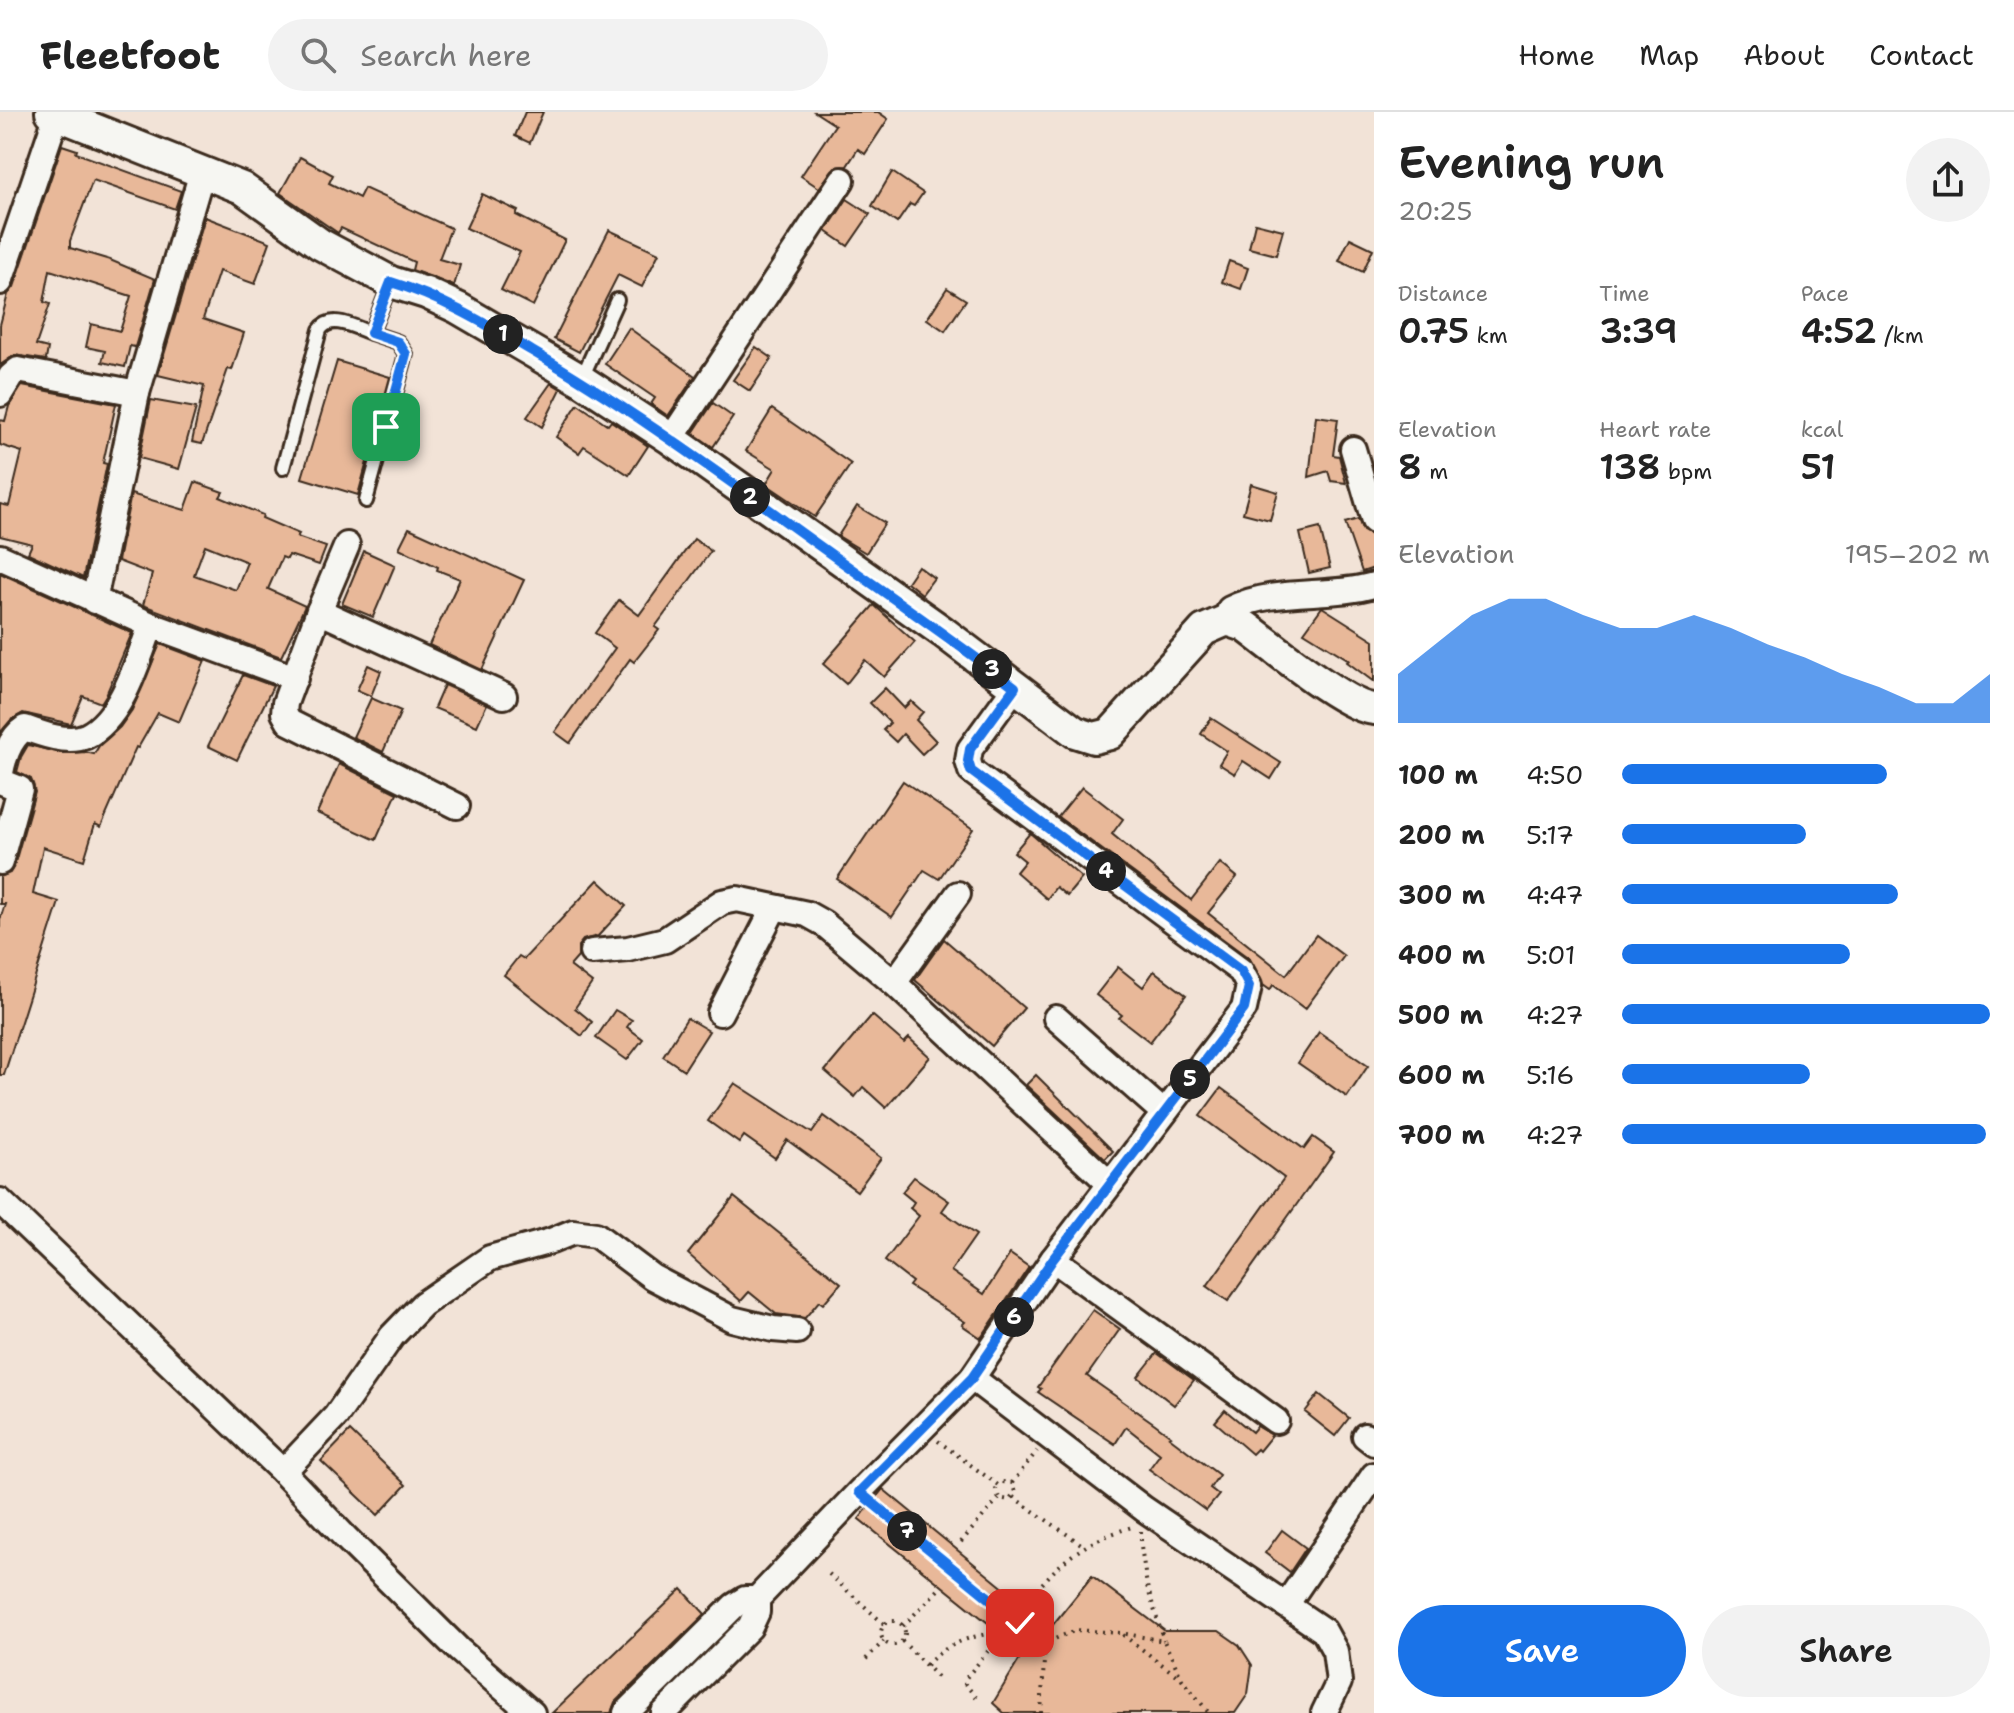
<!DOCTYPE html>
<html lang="en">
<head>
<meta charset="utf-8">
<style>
  body { margin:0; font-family:"Shantell Sans",sans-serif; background:#f2f2f2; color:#222; height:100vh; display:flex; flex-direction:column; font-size:30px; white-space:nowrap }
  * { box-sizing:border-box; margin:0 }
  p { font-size:26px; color:#767676 }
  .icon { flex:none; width:44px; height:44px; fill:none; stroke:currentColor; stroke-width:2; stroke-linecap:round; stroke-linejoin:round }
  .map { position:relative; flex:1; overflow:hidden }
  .drawer { display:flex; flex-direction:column; background:#fff; width:640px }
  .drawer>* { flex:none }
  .pin { position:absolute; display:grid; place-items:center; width:68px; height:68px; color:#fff; margin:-34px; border-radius:16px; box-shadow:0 4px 12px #0006 }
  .km { position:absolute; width:40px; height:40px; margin:-20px; border-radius:50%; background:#222; color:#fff; font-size:22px; line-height:40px; text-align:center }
  .round { display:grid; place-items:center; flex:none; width:84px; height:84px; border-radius:42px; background:#f2f2f2 }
  .overview { display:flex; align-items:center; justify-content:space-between; height:136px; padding:0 24px }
  h1 { font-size:44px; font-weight:600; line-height:60px }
  .figures { display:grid; grid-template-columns:repeat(3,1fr); gap:12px; height:136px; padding:8px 24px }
  .figures div { display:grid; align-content:center }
  .figures b { font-size:34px; font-weight:600 }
  .figures small { font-size:22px; font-weight:400 }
  .figures p { font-size:22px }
  .chart { height:224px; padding:16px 24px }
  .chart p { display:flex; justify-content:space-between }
  .chart svg { width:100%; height:144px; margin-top:8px; fill:#1a73e8; opacity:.7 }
  .primary-button { display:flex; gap:16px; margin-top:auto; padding:16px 24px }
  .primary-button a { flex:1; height:92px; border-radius:48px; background:#1a73e8; color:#fff; font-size:32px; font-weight:600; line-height:92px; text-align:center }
  .primary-button a+a { background:#f2f2f2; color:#222 }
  ul { padding:0 24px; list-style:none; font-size:26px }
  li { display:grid; grid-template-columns:128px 96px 1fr; align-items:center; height:60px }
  li i { height:20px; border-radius:10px; background:#1a73e8 }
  header { display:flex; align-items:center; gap:48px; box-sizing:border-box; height:112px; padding:0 40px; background:#fff; border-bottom:2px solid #e0e0e0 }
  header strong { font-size:38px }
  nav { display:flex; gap:44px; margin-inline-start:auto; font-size:28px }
  .search { width:560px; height:72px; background:#f2f2f2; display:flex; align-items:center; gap:20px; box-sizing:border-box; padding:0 28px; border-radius:44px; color:#767676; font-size:30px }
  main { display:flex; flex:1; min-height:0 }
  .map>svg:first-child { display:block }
  .building { fill:#e8b899; stroke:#3b2a1e; stroke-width:2; fill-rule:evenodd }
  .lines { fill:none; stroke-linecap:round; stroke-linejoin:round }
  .service-casing { stroke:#3b2a1e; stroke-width:18 }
  .minor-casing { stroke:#3b2a1e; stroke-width:30 }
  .tertiary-casing { stroke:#3b2a1e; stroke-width:36 }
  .path { stroke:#3b2a1e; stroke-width:4; stroke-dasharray:2 6; stroke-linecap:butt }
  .service { stroke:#f6f6f2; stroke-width:12 }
  .minor { stroke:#f6f6f2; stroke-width:24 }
  .tertiary { stroke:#f6f6f2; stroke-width:30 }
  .route-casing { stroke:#fff; stroke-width:16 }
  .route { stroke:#1a73e8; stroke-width:10 }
</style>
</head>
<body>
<header>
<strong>Fleetfoot</strong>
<div class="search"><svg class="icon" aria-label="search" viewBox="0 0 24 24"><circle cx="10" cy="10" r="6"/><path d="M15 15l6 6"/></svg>Search here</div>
<nav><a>Home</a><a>Map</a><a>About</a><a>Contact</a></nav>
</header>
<main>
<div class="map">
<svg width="1374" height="1601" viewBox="0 0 1374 1601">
  <rect width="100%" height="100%" fill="#f2e3d7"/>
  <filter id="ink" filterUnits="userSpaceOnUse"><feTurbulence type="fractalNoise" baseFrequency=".0125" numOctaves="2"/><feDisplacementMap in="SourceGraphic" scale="16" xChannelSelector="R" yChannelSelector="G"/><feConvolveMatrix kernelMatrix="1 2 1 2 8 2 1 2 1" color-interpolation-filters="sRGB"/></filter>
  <g filter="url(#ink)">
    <!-- building -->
    <g class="building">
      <path d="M525 0H543L530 31 515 24Z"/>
      <path d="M815 0H878L888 7 865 42 858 37 847 54 835 55 819 76 801 64 835 13Z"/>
      <path d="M62 33 77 38 76 41 181 79 175 97 93 68 70 129V136L110 148 155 167 135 235 130 234 125 255 102 250 105 239 86 235 91 212 120 219 131 184 50 158 44 190 50 192 36 233 48 236 46 248 15 243 0 253V213L8 182 14 175Z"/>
      <path d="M300 45 333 63 329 71 359 86 364 76 451 116 439 147 460 153 454 174 412 158 414 150 341 116 338 121 280 81Z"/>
      <path d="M892 60 923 81 914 94 910 92 897 111 872 94Z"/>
      <path d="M482 82 518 99 516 103 565 128 533 194 501 178 520 140 466 116Z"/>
      <path d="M847 87 870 102 848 134 826 119Z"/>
      <path d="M205 105 270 130 255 172 219 159 203 207 244 221 232 258 228 257 202 332 192 330 204 274 158 263Z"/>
      <path d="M1255 111 1283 118 1276 143 1249 136Z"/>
      <path d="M609 118 659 141 642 175 618 163 579 240 554 227Z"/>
      <path d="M1350 126 1373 137 1363 160 1339 149Z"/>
      <path d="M1229 149 1248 156 1241 177 1222 170Z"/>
      <path d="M947 176 966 188 945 219 927 207Z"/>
      <path d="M629 216 695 264 668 304 651 292 655 286 605 252Z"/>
      <path d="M756 235 772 246 750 279 733 268Z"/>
      <path d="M337 249 390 265 358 383 302 366Z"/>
      <path d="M551 271 561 277 542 315 527 305Z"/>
      <path d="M22 274 116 292 103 351 107 352 83 466 28 441 32 432 0 424V392L9 394 22 340 0 333V308L5 309 9 294Z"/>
      <path d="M151 288 196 296 179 357 139 346Z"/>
      <path d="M713 291 733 305 713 335 693 321Z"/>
      <path d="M578 292 608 313 611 309 648 334 629 363 584 334 579 341 556 325Z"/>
      <path d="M772 297 851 352 815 405 766 372 775 357 746 339Z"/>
      <path d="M1316 304 1338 307 1333 343 1339 344 1346 371 1331 369 1328 359 1309 365Z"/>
      <path d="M195 370 223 380 220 385 263 403 262 406 299 422 297 425 326 435 319 453 289 443 287 447 282 445 268 477 305 494 281 545 143 493 152 462 118 449 131 382 185 398ZM205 433 247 450 236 478 194 463Z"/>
      <path d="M1251 372 1278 380 1270 408 1243 401Z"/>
      <path d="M857 394 885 411 866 441 838 424Z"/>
      <path d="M1358 407 1363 419 1374 424V456L1362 460 1345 411Z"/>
      <path d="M409 416 524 468 482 558 429 533 460 467 437 458 438 455 399 436Z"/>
      <path d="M1320 416 1330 456 1309 461 1300 421Z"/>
      <path d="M694 427 711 439 655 515 659 518 634 550 630 547 570 631 555 620 615 536 595 521 619 488 639 503Z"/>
      <path d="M364 439 395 453 373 505 342 492Z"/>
      <path d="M918 454 934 466 922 482 907 470Z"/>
      <path d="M0 461 132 521 106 583 101 591 83 584 71 612 23 601 10 609 0 621Z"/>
      <path d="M874 493 915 530 884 565 865 548 846 572 823 552Z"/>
      <path d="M1322 495 1374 528V570L1347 550 1349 548 1304 520Z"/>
      <path d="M160 532 205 549 179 610 158 601 138 636 136 635 101 715 95 712 84 748 43 735 33 782 59 790 4 963H0V808L5 792H0V765L10 761 14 754 35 680 31 667 17 660 21 645 28 633 61 641 85 640 94 642 99 634 120 615 132 598Z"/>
      <path d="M368 553 381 559 371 584 357 578Z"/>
      <path d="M243 563 273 574 237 648 208 634Z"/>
      <path d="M444 573 487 592 477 614 434 596Z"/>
      <path d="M885 576 904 596 911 589 923 600 916 608 936 629 922 642 903 622 896 630 883 618 890 611 870 591Z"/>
      <path d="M371 586 401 599 383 640 353 625Z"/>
      <path d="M1211 606 1281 651 1271 667 1243 649 1235 662 1219 652 1227 639 1201 622Z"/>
      <path d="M339 652 397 681 376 728 317 701Z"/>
      <path d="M903 669 973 717 939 767 924 758 892 805 837 767Z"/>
      <path d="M1082 675 1123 707 1112 722 1191 788 1220 751 1237 765 1208 801 1286 863 1316 823 1344 844 1305 897 1273 873 1270 878 1263 873 1250 847 1058 705Z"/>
      <path d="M1030 721 1082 766 1067 784 1056 775 1047 787 1016 760 1025 749 1014 740Z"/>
      <path d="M598 768 626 794 598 824 583 828 578 834V845L570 854 592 871 575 896 592 910 582 924 504 863 519 844 524 847Z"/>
      <path d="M944 827 1024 896 992 934 915 868Z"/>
      <path d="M1118 855 1143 875 1154 859 1186 883 1150 930 1119 906 1122 903 1096 883Z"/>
      <path d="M615 898 632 908 627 915 643 927 627 948 596 926Z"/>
      <path d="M872 903 904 931 909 926 930 945 886 996 863 975 855 985 825 959Z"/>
      <path d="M687 906 709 919 684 958 663 944Z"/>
      <path d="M1319 920 1368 954 1347 985 1298 951Z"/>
      <path d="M1036 963 1113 1039 1105 1047 1026 973Z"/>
      <path d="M735 971 812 1021 824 1004 881 1046 857 1079 787 1028 775 1046 744 1024 739 1031 708 1009Z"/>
      <path d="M1221 976 1304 1037 1313 1025 1334 1040 1228 1189 1207 1174 1284 1066 1200 1004Z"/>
      <path d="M914 1065 949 1089 942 1099 976 1123 951 1159 984 1182 1010 1142 1029 1155 981 1226 962 1213 965 1210 909 1174 912 1170 885 1149 919 1104 910 1096 914 1090 902 1080Z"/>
      <path d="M734 1085 841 1171 823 1192 819 1189 805 1206 776 1202 749 1180 741 1189 688 1142Z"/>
      <path d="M1093 1198 1120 1217 1087 1264 1155 1312 1171 1324 1169 1325 1219 1363 1210 1376 1219 1383 1206 1399 1149 1357 1160 1342 1126 1315 1115 1332 1038 1280 1041 1277 1038 1275Z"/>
      <path d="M1157 1241 1194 1268 1174 1293 1138 1265Z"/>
      <path d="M1319 1282 1349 1306 1335 1324 1305 1300Z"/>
      <path d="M1225 1298 1252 1320 1257 1314 1272 1323 1259 1339 1257 1337 1252 1342 1215 1310Z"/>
      <path d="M350 1319 406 1373 378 1403 321 1349Z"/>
      <path d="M883 1377 1051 1515 1092 1464 1165 1519H1219L1239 1533 1252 1553 1248 1582 1235 1601H1004L993 1591 1024 1540 859 1407Z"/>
      <path d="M1282 1418 1306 1436 1290 1460 1265 1441Z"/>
      <path d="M682 1477 705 1502 615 1590 611 1601H552Z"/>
    </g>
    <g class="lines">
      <!-- service casing -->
      <g class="service-casing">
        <g id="service">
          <path d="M581 268 617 188"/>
          <path d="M283 356 320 218C331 201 356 216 371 221"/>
          <path d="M366 389 406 242 398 230 371 221 391 170"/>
        </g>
      </g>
      <!-- minor casing -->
      <g class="minor-casing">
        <g id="minor">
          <path d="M0 170 57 2"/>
          <path d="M0 282 11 264 18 258 137 281"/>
          <path d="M671 327 842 68"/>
          <path d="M1353 337 1374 409"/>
          <path d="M0 445 151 513 295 566"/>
          <path d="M94 489 137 281 202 60"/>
          <path d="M319 499 347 433"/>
          <path d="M1227 508 1230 497C1273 475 1328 486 1374 473"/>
          <path d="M0 668C2 650 9 626 25 616 41 622 68 632 86 624 122 607 138 548 151 513"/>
          <path d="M0 669 20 677 0 750"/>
          <path d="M457 694 289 610 284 601 285 591 319 499 504 584"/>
          <path d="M592 840 628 837 665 828 722 790 737 787 807 802 823 811 894 871 1110 1072"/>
          <path d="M894 871 958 782"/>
          <path d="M720 901 774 796"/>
          <path d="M1056 906 1164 1001"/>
          <path d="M0 1089 283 1360 345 1425 459 1538 532 1601"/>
          <path d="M1053 1147 1276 1309"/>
          <path d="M972 1266 1144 1397 1324 1519 1335 1539 1339 1570 1324 1601"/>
          <path d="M1365 1324 1374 1331"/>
          <path d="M283 1360 336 1304 392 1224 423 1192 490 1146 551 1129 573 1120 596 1123 652 1165 732 1207 773 1217 797 1219"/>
          <path d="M757 1487 859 1380 972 1266 1053 1147 1244 897 1249 874 1241 859 971 659 968 649 970 637 1015 575"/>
          <path d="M1286 1493 1374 1363"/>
          <path d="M626 1601 734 1494 745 1487H757"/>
          <path d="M664 1601 750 1515 757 1500V1487"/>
        </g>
      </g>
      <!-- tertiary casing -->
      <g class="tertiary-casing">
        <path id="tertiary" d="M51 0 242 76 320 132 391 170 426 181 458 196 581 268 671 327 943 520 1075 620 1094 626 1110 622 1204 518 1227 508 1245 514C1271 533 1346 596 1374 597"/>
      </g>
      <!-- path -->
      <g class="path">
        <path d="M938 1329 998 1373 1002 1370 1012 1371 1015 1380 1009 1388 999 1386 996 1377 998 1373"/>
        <path d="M1012 1371 1037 1339"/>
        <path d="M1013 1385 1084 1434"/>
        <path d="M874 1392 1045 1531 1076 1518 1121 1521 1164 1529 1182 1567 1209 1601"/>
        <path d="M1141 1419V1434L1147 1474 1164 1529"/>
        <path d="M961 1430 999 1386"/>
        <path d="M829 1462 884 1512"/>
        <path d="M1032 1484C1062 1446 1086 1429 1132 1415"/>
        <circle cx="893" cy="1521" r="12"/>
        <path d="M903 1514 940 1476"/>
        <path d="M1123 1523 1180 1566"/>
        <path d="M902 1529 938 1566"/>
        <path d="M866 1547 884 1529"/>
        <path d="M926 1553C946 1533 964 1526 992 1521"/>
        <path d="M976 1585 965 1572 966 1566 989 1538 992 1521 1004 1498"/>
        <path d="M1041 1601 1045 1531"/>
      </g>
      <!-- service -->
      <use href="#service" class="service"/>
      <!-- minor -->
      <use href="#minor" class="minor"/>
      <!-- tertiary -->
      <use href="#tertiary" class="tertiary"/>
    </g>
  </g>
  <g class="lines" filter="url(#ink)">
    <!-- route casing -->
    <g class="route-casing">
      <path id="route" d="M386 315 406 242 398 230 371 221 391 170C443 186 486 212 532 239 616 288 695 344 774 401 854 460 936 515 1015 575L970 637 968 649 971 659 1241 859 1249 874 1244 897 1053 1147 972 1266 859 1380 1020 1511"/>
    </g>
    <!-- route -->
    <use href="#route" class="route"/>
  </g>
</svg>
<div class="pin" style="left:386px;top:315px;background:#1e9e55"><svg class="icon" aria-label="arrive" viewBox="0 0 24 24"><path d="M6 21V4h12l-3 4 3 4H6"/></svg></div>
<div class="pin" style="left:1020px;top:1511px;background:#d93025"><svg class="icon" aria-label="check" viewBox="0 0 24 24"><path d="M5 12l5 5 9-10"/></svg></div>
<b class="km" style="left:503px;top:222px">1</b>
<b class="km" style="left:750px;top:385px">2</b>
<b class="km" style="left:992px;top:557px">3</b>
<b class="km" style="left:1106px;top:759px">4</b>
<b class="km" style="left:1190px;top:967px">5</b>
<b class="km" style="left:1014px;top:1205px">6</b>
<b class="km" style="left:907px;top:1419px">7</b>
</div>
<section class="drawer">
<div class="overview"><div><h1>Evening run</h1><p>20:25</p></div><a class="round"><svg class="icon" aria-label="share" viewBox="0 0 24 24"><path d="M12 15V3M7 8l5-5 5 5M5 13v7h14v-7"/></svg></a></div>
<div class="figures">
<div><p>Distance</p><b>0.75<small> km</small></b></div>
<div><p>Time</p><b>3:39</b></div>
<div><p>Pace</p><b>4:52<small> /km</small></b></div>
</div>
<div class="figures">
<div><p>Elevation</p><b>8<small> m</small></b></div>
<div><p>Heart rate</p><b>138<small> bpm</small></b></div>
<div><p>kcal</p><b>51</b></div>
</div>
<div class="chart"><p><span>Elevation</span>195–202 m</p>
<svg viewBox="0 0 160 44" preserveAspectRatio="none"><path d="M0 44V29L10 20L20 11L30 6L40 6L50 11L60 15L70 15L80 11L90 15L100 20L110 24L120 29L130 33L140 38L150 38L160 29V44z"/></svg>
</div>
<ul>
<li><b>100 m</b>4:50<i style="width:72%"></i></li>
<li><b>200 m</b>5:17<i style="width:50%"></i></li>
<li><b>300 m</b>4:47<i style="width:75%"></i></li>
<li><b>400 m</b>5:01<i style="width:62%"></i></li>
<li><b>500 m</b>4:27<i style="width:100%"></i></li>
<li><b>600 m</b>5:16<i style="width:51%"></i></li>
<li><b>700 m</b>4:27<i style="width:99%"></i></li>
</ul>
<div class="primary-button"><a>Save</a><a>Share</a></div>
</section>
</main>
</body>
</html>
